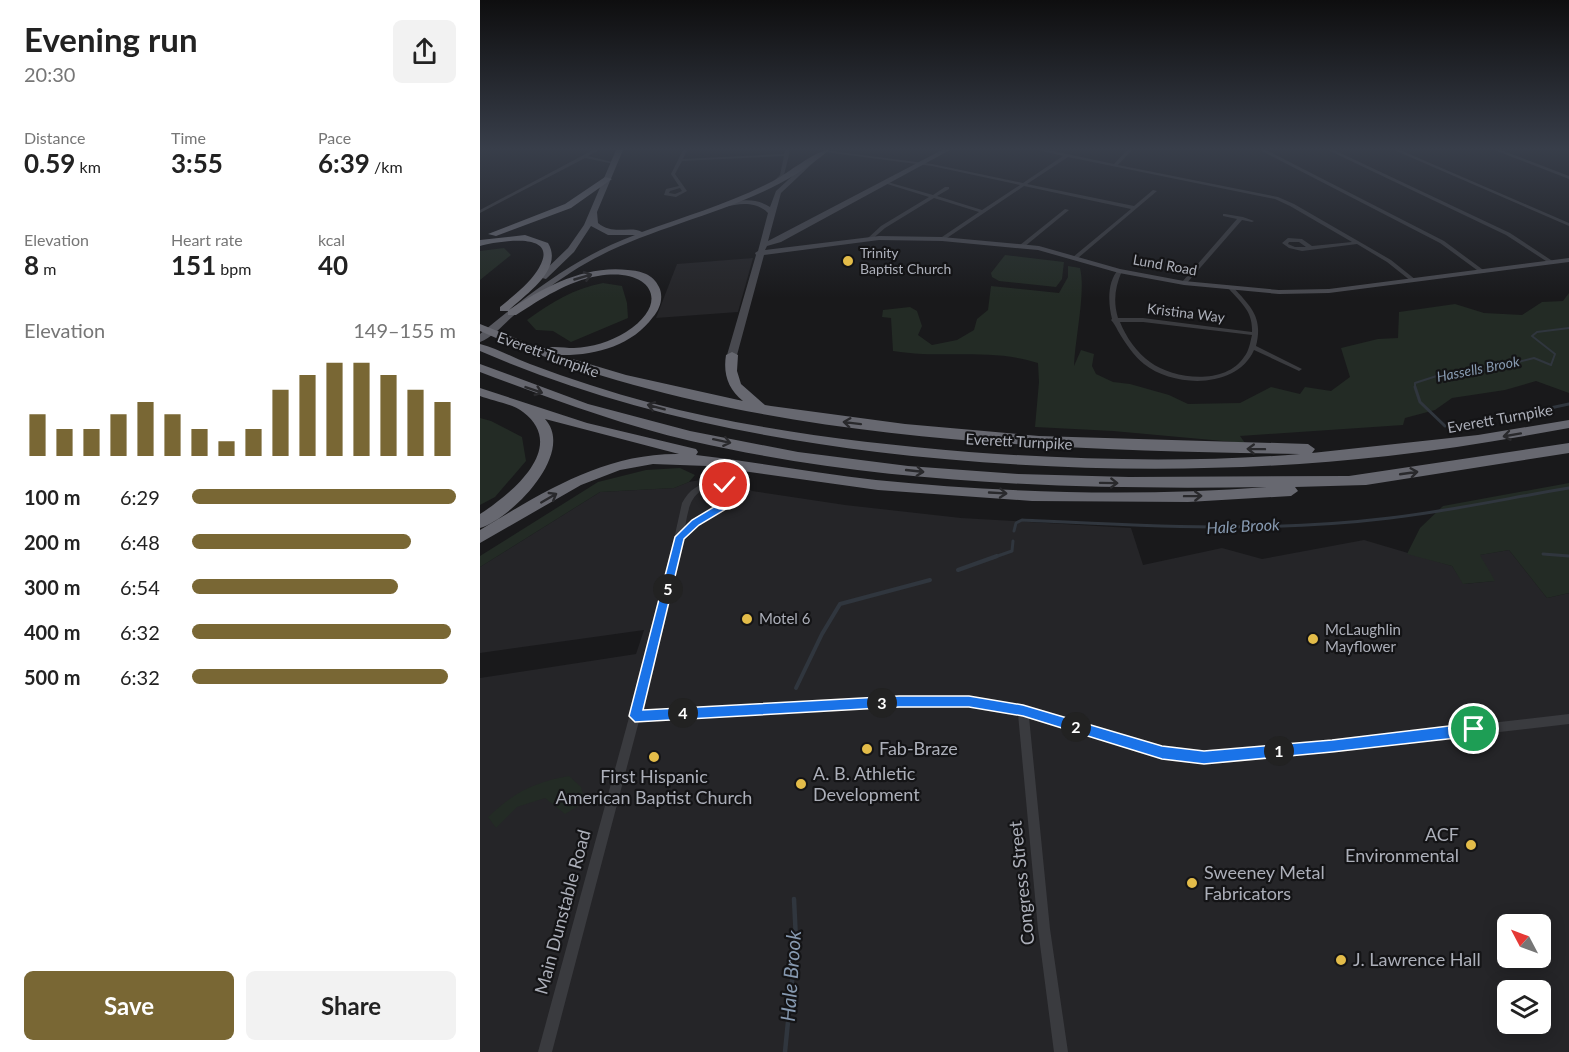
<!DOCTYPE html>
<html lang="en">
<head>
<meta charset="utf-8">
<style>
  body { margin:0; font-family:Lato,sans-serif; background:#f2f2f2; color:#222; height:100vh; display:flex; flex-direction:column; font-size:22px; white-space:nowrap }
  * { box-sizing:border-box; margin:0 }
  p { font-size:20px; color:#767676 }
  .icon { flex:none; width:33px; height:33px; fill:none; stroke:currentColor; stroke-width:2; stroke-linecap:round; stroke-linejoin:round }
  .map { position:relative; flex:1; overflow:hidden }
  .side { display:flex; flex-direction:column; background:#fff; width:480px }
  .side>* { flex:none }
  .needle { width:39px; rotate:311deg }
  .tools { position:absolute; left:1017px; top:914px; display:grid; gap:12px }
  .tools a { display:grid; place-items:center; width:54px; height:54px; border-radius:9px; background:#fff; box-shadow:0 3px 15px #0003; font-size:30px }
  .pin { position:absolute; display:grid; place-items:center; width:51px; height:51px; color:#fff; margin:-26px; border:3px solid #fff; border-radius:50%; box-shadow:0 2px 6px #0007 }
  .km { position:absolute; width:30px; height:30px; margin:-15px; border-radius:50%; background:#222; color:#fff; font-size:16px; line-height:30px; text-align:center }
  .round { display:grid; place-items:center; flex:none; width:63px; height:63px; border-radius:9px; background:#f2f2f2 }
  .overview { display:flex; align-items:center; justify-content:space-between; height:102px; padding:0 24px }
  h1 { font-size:33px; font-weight:700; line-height:45px }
  .figures { display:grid; grid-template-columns:repeat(3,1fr); gap:9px; height:102px; padding:6px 24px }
  .figures div { display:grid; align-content:center }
  .figures b { font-size:26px; font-weight:700 }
  .figures small { font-size:16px; font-weight:400 }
  .figures p { font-size:16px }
  .chart { height:168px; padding:12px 24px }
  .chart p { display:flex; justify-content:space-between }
  .chart svg { width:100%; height:108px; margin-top:6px; stroke:#796734; stroke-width:6 }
  .primary-button { display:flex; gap:12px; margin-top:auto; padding:12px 24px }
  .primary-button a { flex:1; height:69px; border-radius:9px; background:#796734; color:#fff; font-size:24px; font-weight:700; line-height:69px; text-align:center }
  .primary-button a+a { background:#f2f2f2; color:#222 }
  ul { padding:0 24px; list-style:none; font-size:20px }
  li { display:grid; grid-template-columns:96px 72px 1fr; align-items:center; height:45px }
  li i { height:15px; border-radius:8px; background:#796734 }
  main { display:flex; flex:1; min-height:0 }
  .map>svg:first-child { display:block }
  .built { fill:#252528; fill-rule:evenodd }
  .green { fill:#232b25 }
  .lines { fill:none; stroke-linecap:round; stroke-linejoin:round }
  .stream-far3 { stroke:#30363e; stroke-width:2 }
  .stream-far2 { stroke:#30363e; stroke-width:3 }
  .stream-far1 { stroke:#30363e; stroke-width:4 }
  .stream { stroke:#30363e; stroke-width:4.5 }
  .street { fill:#3a3b3f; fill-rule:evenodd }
  .secondary { fill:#48494f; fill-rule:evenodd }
  .primary { fill:#56575e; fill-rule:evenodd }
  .highway { fill:#676870; fill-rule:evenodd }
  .oneway { stroke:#29292c }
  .route { fill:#1a73e8; stroke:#fff; stroke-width:1.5 }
  .poi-dot { fill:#e3bc49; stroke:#141416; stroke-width:2 }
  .labels { text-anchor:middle; stroke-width:4.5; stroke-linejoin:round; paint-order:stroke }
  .far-poi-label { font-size:14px; fill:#acafb9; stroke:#141416; text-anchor:start }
  .far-street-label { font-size:14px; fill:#acafb9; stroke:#141416 }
  .far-water-label { font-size:14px; font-style:italic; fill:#879ab1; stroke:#141416 }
  .street-label { font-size:15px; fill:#acafb9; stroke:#141416 }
  .poi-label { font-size:15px; fill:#acafb9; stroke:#141416; text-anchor:start }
  .water-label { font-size:16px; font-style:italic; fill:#879ab1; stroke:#141416 }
  .near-poi-label { font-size:18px; fill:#acafb9; stroke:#141416; text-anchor:start }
  .near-street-label { font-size:18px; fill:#acafb9; stroke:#141416 }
  .near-water-label { font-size:20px; font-style:italic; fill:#879ab1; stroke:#141416 }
</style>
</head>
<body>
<main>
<section class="side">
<div class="overview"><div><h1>Evening run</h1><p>20:30</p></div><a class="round"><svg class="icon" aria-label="share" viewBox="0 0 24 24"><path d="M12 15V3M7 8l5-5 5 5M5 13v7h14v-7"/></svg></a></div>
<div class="figures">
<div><p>Distance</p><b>0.59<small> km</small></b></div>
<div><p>Time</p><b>3:55</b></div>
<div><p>Pace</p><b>6:39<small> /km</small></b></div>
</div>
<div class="figures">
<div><p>Elevation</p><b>8<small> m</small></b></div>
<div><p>Heart rate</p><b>151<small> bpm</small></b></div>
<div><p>kcal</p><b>40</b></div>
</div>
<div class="chart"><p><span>Elevation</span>149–155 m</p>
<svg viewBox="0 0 160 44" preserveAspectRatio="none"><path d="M5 44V27M15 44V33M25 44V33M35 44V27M45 44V22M55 44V27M65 44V33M75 44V38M85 44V33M95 44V17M105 44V11M115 44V6M125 44V6M135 44V11M145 44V17M155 44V22"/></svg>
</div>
<ul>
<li><b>100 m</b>6:29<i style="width:100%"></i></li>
<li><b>200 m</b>6:48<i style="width:83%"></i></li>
<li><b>300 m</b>6:54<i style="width:78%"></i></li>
<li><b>400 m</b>6:32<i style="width:98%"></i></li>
<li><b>500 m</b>6:32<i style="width:97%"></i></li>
</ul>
<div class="primary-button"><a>Save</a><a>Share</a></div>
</section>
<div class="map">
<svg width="1089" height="1052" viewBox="0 0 1089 1052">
  <rect width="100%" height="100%" fill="#19191b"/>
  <!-- built -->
  <g class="built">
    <path d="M273 258 258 312 176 318 197 264Z"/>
    <path d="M246 475 272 491 365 505 481 518 651 528 663 565 742 548 782 559 884 540 972 566 984 584 1014 581 999 555 1029 550 1067 598 1089 593V1052H0V678L156 654 164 630 0 653V567L120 492 194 488 209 482ZM1028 924H1060V957H1028ZM1028 990H1060V1023H1028Z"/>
  </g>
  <!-- green -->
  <g class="green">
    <path d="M24 248 31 255 0 280V251Z"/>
    <path d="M525 255 584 262 582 279 576 287 519 281 512 277 511 273Z"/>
    <path d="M588 266 600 268C606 292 595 338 594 366L601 350 614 354 612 366 616 374 633 382 650 384 689 395 708 404 760 403 791 387 820 394 825 387 851 391 870 377 861 348 898 339 918 338 919 312 975 304 1004 313 1042 315 1062 302 1083 301 1089 293V393L1056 381 1025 390 972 398 955 410 925 418 923 425 760 436 765 443 633 431 555 427 559 382 558 363C512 348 461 359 413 351L411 318 402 317 403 310 430 307 437 311 442 326 438 335 452 345 477 340 494 330 497 319 508 310 511 286 579 293 588 277Z"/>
    <path d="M123 283 142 286 147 303 148 318 91 342 73 331 56 330 47 320C72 302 93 289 123 283Z"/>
    <path d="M0 418 11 421 42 437 46 461 15 497 0 505Z"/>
    <path d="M200 468 215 475 209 482 194 488 120 492 0 567V556L118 482 166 470Z"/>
    <path d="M1089 483V593L1067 598 1029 550 1000 555 1015 581 983 584 972 566 927 554 940 528 963 506Z"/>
    <path d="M89 776 101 787 105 802 85 814 65 798 37 807 16 828 8 817C33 793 54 782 89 776Z"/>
  </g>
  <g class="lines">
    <!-- stream-far3 -->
    <path class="stream-far3" d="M935 388V383L966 373 1003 371 1054 358 1071 365 1075 354 1052 336 1057 332 1089 328"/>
    <!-- stream-far2 -->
    <g class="stream-far2">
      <path d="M935 387 940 402 965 426"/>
      <path d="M1061 410 1089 404"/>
      <path d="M534 531 536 523 542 520C664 526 787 533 910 518 970 511 1029 498 1089 488"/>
      <path d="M1063 554 1089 556"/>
      <path d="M512 558 532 551 533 541"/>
    </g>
    <!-- stream-far1 -->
    <g class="stream-far1">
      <path d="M478 570 517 556"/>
      <path d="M316 688 342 634 360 604 450 580"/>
    </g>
    <!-- stream -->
    <path class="stream" d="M305 1052 316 940 314 899"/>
    <!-- street -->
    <g class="street">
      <path d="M113 150H119L108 156 136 163 134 164 105 158 0 213V210Z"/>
      <path d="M203 150H207L203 159 304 154 305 150H309V155L304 175 295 183 293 182 300 175 304 156 202 161 195 174 207 191 196 197 184 195 186 189 199 186 191 174ZM200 188 202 191 195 194 189 193 190 191Z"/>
      <path d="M343 150 452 164 543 183 583 156 558 150H568L634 164 647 150H652L638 165 798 197 814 204 911 260 936 280 931 281 907 262 877 244 822 251 809 248 802 243 808 238 822 239 832 246 872 242 810 206 795 199 588 157 547 184 654 206 673 190 677 191 598 258 593 257 651 209 544 186 464 240 459 239 499 212 454 198 405 228 390 241 388 240V238L401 226 449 197 404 183V181L453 195 465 187H469V189L457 196 502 210 540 185 452 166 345 152ZM809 242H819L826 247H815L808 244Z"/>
      <path d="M780 150H786L964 241 1006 272 1001 273 960 243Z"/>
      <path d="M848 150H854L1030 233 1074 262 1069 263 1026 235Z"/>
      <path d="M914 150H920L1089 223V226Z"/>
      <path d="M1014 150H1021L1089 176V179Z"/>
      <path d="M585 209 589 210 544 247H540V245Z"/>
      <path d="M745 214 763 217 774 221 772 222 762 220 706 284H702V282L757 219 743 216V214Z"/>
      <path d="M639 269 642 271C635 287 633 301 638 318H663L772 332C773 311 761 303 749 289L754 288C772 308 783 318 776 346L822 369 819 371 817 370 774 350C757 389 694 388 664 364 654 356 645 343 638 331 636 327 634 323 631 320L632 319C628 303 627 281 639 269ZM640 322H663L772 335C770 343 769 351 764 357 746 385 694 380 670 362 657 353 646 337 640 322Z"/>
      <path d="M234 481C244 482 250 485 255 493L251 505 218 525 202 540 188 611 161 711 419 697 489 696 543 705 682 748 724 752 852 741 1089 714V724L852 751 724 762 682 758 549 717 570 929 588 1052H574L558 929 538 714 489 706 419 707 159 721 72 1052H58L178 611 202 503C209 490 219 483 234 481ZM234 486 244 489 247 493 245 501 212 521 205 527C209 507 210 491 234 486Z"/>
    </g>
    <!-- secondary -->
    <path class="secondary" d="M462 150H470L301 242 287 246 285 250 399 236 462 237 559 246 640 269 704 281 799 290 849 289 1089 258V262L849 293 799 294 704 285 639 273 558 250 462 241 399 240 284 255 257 355 252 358 249 357 247 355 276 255 275 253 278 251 288 213C276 201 260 203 244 207L241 205 242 204C258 200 275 197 290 207L296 191 331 159H335V161L301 193 288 241Z"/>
    <!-- primary -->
    <path class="primary" d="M136 150H143L117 212 118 223C134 236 150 225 162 232 206 216 251 203 293 181 307 174 336 150 349 150 275 215 170 220 90 273 70 286 51 301 32 317 23 325 12 338 0 342V334C49 294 95 257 155 235H128L111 226 94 252 66 279 58 277 88 248 104 225Z"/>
    <!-- highway -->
    <g class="highway">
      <path d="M125 177 132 179 91 208 16 236 8 234 85 204Z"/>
      <path d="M45 235 68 243C84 269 46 294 29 310 65 287 104 265 148 270 161 271 173 274 179 287 184 297 180 309 173 317 152 346 114 356 79 355L146 375 263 401C248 389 243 374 246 355L252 352 258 355 257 371 261 384 285 405 291 406 425 424 559 436 828 444 835 449 832 453 998 435 1089 420V428C1029 439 968 449 908 456 738 475 566 472 397 452 260 435 127 406 0 351V344C17 348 33 358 50 364 90 379 130 392 171 403 275 430 382 443 489 452 599 460 710 463 820 454 552 450 248 440 0 331V324L62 349C71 345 84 348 94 348 112 347 130 342 146 332 193 302 170 267 118 276 88 281 61 299 36 315H28V311H20V307C33 296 48 285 57 271 84 230 20 241 0 246V240Z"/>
      <path d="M0 364 108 404 210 431 318 452 428 466 538 474 649 477 869 476 1089 443V453L886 485 815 487 818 491 811 496 708 502 552 501 398 490 227 466 173 464 140 470 101 485 0 543V530C62 493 123 453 199 454L65 419C96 453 32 518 0 528V514C31 494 89 447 43 412 33 404 13 401 0 396V388L107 423 216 449 218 452 216 455C276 462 336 473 396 480 526 493 657 497 787 487 594 490 399 484 211 441 138 424 69 398 0 372Z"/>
    </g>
  </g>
  <!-- one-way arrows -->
  <defs><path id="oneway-shaft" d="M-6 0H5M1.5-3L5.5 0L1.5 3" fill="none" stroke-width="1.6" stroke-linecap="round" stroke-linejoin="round" transform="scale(1.5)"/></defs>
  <g class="oneway">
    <use href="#oneway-shaft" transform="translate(103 277) rotate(-16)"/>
    <use href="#oneway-shaft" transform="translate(54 390) rotate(19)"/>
    <use href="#oneway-shaft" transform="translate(176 407) rotate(-165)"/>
    <use href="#oneway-shaft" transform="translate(372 423) rotate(-173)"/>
    <use href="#oneway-shaft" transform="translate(1032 435) rotate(170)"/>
    <use href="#oneway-shaft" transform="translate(242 441) rotate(12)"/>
    <use href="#oneway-shaft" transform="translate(776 449) rotate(-179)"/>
    <use href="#oneway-shaft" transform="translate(435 471) rotate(6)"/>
    <use href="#oneway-shaft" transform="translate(929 473) rotate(-8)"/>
    <use href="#oneway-shaft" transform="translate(629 483) rotate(1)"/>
    <use href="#oneway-shaft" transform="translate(518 493) rotate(3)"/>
    <use href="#oneway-shaft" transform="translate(713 496) rotate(-1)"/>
    <use href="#oneway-shaft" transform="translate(69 498) rotate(-30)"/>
  </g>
  <!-- sky -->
  <linearGradient id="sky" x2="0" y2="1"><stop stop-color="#0e0e0f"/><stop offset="0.5" stop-color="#383e4a"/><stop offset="1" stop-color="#383e4a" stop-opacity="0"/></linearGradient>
  <rect width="1089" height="298" fill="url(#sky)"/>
  <!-- route -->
  <path class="route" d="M245 482 255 493 251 506 219 525 204 539 163 710 419 696H489L543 705 682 746 724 751 852 740 994 723 998 725 1000 729 998 734 994 736 852 752 724 764 682 759 543 716 489 707H419L155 722 149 716 195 537 212 520 244 501 246 493 240 485Z"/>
  <!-- markers -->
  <g class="poi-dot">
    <circle cx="368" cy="261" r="6"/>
    <circle cx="267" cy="619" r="6"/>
    <circle cx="833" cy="639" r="6"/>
    <circle cx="387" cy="749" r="6"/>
    <circle cx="174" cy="757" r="6"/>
    <circle cx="321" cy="784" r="6"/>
    <circle cx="991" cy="845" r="6"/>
    <circle cx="712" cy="883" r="6"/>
    <circle cx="861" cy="960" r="6"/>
  </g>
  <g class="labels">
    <!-- far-poi labels -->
    <g class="far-poi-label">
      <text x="380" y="258">Trinity<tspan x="380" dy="16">Baptist Church</tspan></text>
    </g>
    <!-- far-street labels -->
    <g class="far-street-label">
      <text transform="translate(685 265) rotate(10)" y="5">Lund Road</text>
      <text transform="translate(706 313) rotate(7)" y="5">Kristina Way</text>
    </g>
    <!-- far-water labels -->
    <g class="far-water-label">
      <text transform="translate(998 369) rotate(-11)" y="5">Hassells Brook</text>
    </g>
    <!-- street labels -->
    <g class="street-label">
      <text transform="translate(68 355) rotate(20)" y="5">Everett Turnpike</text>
      <text transform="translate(1020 419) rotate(-10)" y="5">Everett Turnpike</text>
      <text transform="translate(539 442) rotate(3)" y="5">Everett Turnpike</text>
    </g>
    <!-- poi labels -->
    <g class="poi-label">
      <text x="279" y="624">Motel 6</text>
      <text x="845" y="635">McLaughlin<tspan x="845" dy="17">Mayflower</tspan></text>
    </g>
    <!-- water labels -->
    <g class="water-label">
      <text transform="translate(763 526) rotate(-3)" y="6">Hale Brook</text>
    </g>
    <!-- near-poi labels -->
    <g class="near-poi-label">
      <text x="399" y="755">Fab-Braze</text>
      <text x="333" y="780">A. B. Athletic<tspan x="333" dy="21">Development</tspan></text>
      <text x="174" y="783" text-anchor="middle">First Hispanic<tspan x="174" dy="21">American Baptist Church</tspan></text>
      <text x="979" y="841" text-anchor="end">ACF<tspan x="979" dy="21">Environmental</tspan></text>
      <text x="724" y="879">Sweeney Metal<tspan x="724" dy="21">Fabricators</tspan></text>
      <text x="873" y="966">J. Lawrence Hall</text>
    </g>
    <!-- near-street labels -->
    <g class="near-street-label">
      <text transform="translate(542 883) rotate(-96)" y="6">Congress Street</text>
      <text transform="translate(83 912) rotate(-75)" y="6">Main Dunstable Road</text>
    </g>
    <!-- near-water labels -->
    <g class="near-water-label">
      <text transform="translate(311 976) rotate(-86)" y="7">Hale Brook</text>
    </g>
  </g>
</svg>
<div class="tools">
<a><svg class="needle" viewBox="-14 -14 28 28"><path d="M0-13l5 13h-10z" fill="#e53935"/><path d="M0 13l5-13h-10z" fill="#767676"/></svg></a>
<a><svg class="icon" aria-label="layers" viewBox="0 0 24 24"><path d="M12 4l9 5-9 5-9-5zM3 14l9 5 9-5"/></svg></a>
</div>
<div class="pin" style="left:994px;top:729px;background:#1e9e55"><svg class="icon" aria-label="arrive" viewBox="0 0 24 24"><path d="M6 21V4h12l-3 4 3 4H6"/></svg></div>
<div class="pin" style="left:245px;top:485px;background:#d93025"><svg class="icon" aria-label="check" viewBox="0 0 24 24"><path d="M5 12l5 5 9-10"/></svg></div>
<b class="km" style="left:799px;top:751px">1</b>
<b class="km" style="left:596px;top:727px">2</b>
<b class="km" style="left:402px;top:703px">3</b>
<b class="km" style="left:203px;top:713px">4</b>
<b class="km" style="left:188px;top:589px">5</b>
</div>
</main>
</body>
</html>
